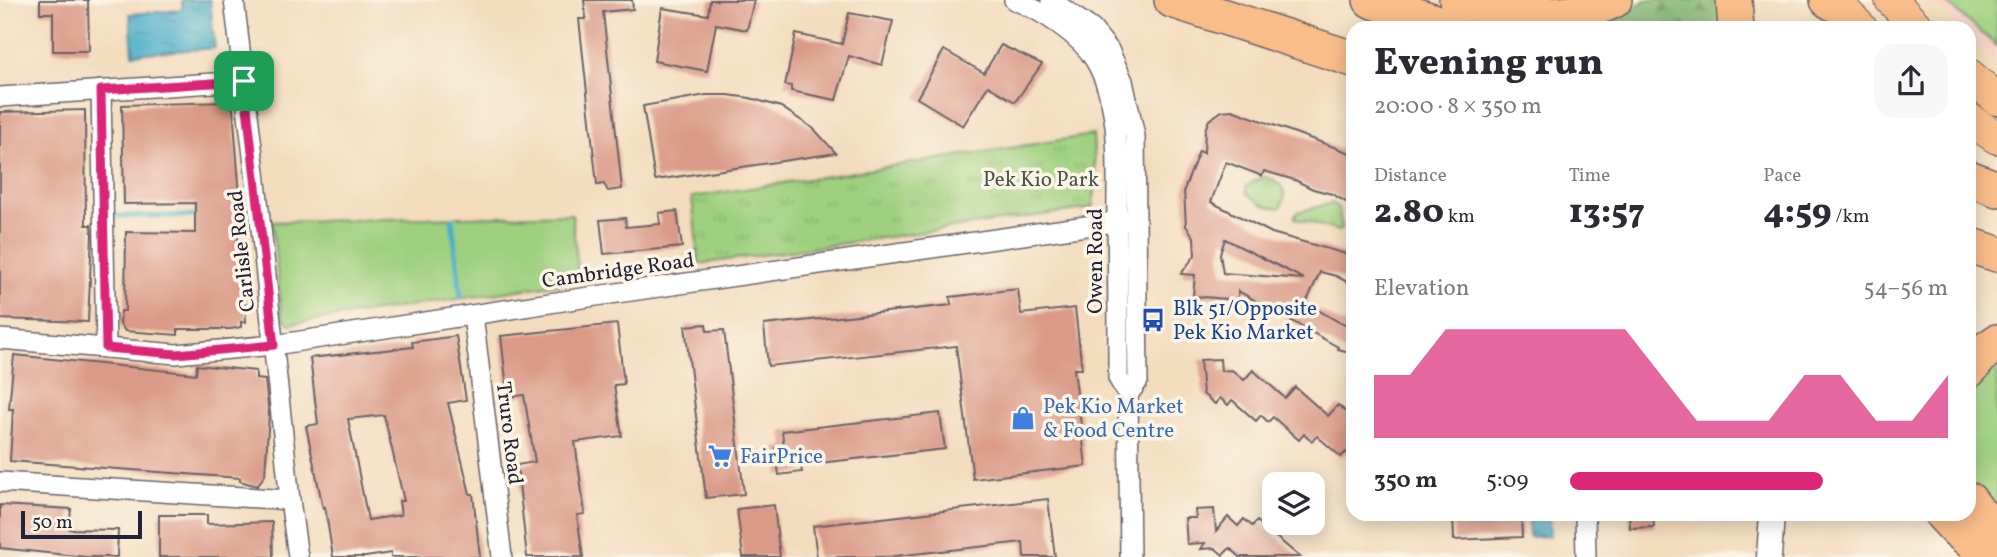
<!DOCTYPE html>
<html lang="en">
<head>
<meta charset="utf-8">
<style>
  body { margin:0; font-family:Vollkorn,serif; background:#f7f7f7; color:#2b2b33; height:100vh; display:flex; flex-direction:column; font-size:26px; white-space:nowrap }
  * { box-sizing:border-box; margin:0 }
  p { font-size:23px; color:#7c7c81 }
  .icon { flex:none; width:38px; height:38px; fill:none; stroke:currentColor; stroke-width:2; stroke-linecap:round; stroke-linejoin:round }
  .map { position:relative; flex:1; overflow:hidden }
  .side { position:absolute; left:1346px; top:21px; width:630px; height:500px; display:flex; flex-direction:column; background:#fff; border-radius:21px; box-shadow:0 4px 18px #0003 }
  .side>* { flex:none }
  .controls { position:absolute; left:1262px; top:472px; display:grid; gap:14px }
  .controls a { display:grid; place-items:center; width:63px; height:63px; border-radius:14px; background:#fff; box-shadow:0 4px 18px #0003; font-size:35px }
  .scale { position:absolute; left:21px; bottom:18px; width:121px; box-sizing:border-box; padding-left:7px; border:4px solid #22223b; border-top:0; font-size:19px; line-height:24px; white-space:nowrap; color:#22223b; -webkit-text-stroke:5px #fcf5e5; paint-order:stroke }
  .pin { position:absolute; display:grid; place-items:center; width:60px; height:60px; color:#fff; margin:-30px; border-radius:14px; box-shadow:0 4px 10px #0006 }
  .round { display:grid; place-items:center; flex:none; width:74px; height:74px; border-radius:21px; background:#f7f7f7 }
  .head { display:flex; align-items:center; justify-content:space-between; height:119px; padding:0 28px }
  h1 { font-size:38px; font-weight:800; line-height:52px }
  .metrics { display:grid; grid-template-columns:repeat(3,1fr); gap:10px; height:119px; padding:7px 28px }
  .metrics div { display:grid; align-content:center }
  .metrics b { font-size:35px; font-weight:800 }
  .metrics small { font-size:19px; font-weight:400 }
  .metrics p { font-size:19px }
  .chart { height:196px; padding:14px 28px }
  .chart p { display:flex; justify-content:space-between }
  .chart svg { width:100%; height:126px; margin-top:7px; fill:#db2777; opacity:.7 }
  ul { padding:0 28px; list-style:none; font-size:23px }
  li { display:grid; grid-template-columns:112px 84px 1fr; align-items:center; height:52px }
  li i { height:18px; border-radius:9px; background:#db2777 }
  .map>svg:first-child { display:block }
  .built { fill:#f7d1c9 }
  .green { fill:#9ed07f; stroke:#60795d; stroke-width:2 }
  .forest { fill:url(#forest-firs); stroke:#506a54; stroke-width:2 }
  .park { fill:url(#park-tufts); stroke:#60795d; stroke-width:2 }
  .water { fill:url(#water-ripples); stroke:#366882; stroke-width:2 }
  .lines { fill:none; stroke-linecap:round; stroke-linejoin:round }
  .stream { stroke:#4aadc9; stroke-width:5 }
  .building { fill:#da9a87; fill-rule:evenodd }
  .minor-casing { stroke:#6b6368; stroke-width:22 }
  .tertiary-casing { stroke:#6b6368; stroke-width:27 }
  .primary-casing { stroke:#6b6368; stroke-width:34 }
  .motorway-casing { stroke:#6b6368; stroke-width:38 }
  .minor { stroke:#fff; stroke-width:19 }
  .tertiary { stroke:#fff; stroke-width:24 }
  .primary { stroke:#f8bd89; stroke-width:32 }
  .motorway { stroke:#f8bd89; stroke-width:35 }
  .route-casing { stroke:#fff; stroke-width:14 }
  .route { stroke:#db2777; stroke-width:9 }
  .labels { text-anchor:middle; stroke-width:7; stroke-linejoin:round; paint-order:stroke }
  .park-label { font-size:21px; fill:#47564f; stroke:#fcf5e5 }
  .street-label { font-size:21px; fill:#22223b; stroke:#fcf5e5 }
  .transit-label { font-size:21px; fill:#164399; stroke:#fcf5e5; text-anchor:start }
  .shop-label { font-size:21px; fill:#366cbe; stroke:#fcf5e5; text-anchor:start }
</style>
</head>
<body>
<div class="map">
<svg width="1997" height="557" viewBox="0 0 1997 557">
  <defs>
    <pattern id="forest-firs" width="22" height="20" patternUnits="userSpaceOnUse" patternTransform="scale(1.75)"><rect width="22" height="20" fill="#7eb26e"/><path d="M5 1l3.5 6h-7zM16 11l3.5 6h-7z" fill="#67905c"/></pattern>
    <pattern id="park-tufts" width="24" height="20" patternUnits="userSpaceOnUse" patternTransform="scale(1.75)"><rect width="24" height="20" fill="#9ed07f"/><path d="M3 7l-1-3M5 7V3M7 7l1-3M15 17l-1-3M17 17v-4M19 17l1-3" fill="none" stroke="#88b26f"/></pattern>
    <pattern id="water-ripples" width="26" height="14" patternUnits="userSpaceOnUse" patternTransform="scale(1.75)"><rect width="26" height="14" fill="#4aadc9"/><path d="M2 4q2-2 4 0t4 0M15 11q2-2 4 0t4 0" fill="none" stroke="#3d8ca4"/></pattern>
  </defs>
  <rect width="100%" height="100%" fill="#fcf5e5"/>
  <filter id="ink" filterUnits="userSpaceOnUse"><feTurbulence type="fractalNoise" baseFrequency=".0143" numOctaves="2"/><feDisplacementMap in="SourceGraphic" scale="14" xChannelSelector="R" yChannelSelector="G"/><feConvolveMatrix kernelMatrix="1 2 1 2 8 2 1 2 1" color-interpolation-filters="sRGB"/></filter>
  <filter id="wash" filterUnits="userSpaceOnUse"><feTurbulence type="fractalNoise" baseFrequency=".00686" numOctaves="4" result="noise"/><feDisplacementMap in="SourceGraphic" scale="28" xChannelSelector="R" yChannelSelector="G"/><feGaussianBlur stdDeviation="1.57" result="paint"/><feColorMatrix in="noise" values="0 0 0 0 0 0 0 0 0 0 0 0 0 0 0 0 0 1.4 0 .05"/><feComposite in="paint" operator="in"/></filter>
  <g filter="url(#wash)">
    <rect width="100%" height="100%" fill="#f3dcbd"/>
    <!-- built -->
    <path class="built" d="M1934 0H1997V61L1969 36V28H1961Z"/>
    <!-- green -->
    <g class="green">
      <path d="M1943 0H1997V46Z"/>
      <path d="M572 214 579 281 289 324 282 317 272 222Z"/>
      <path d="M1997 363V519L1976 495 1969 479V404L1975 389 1985 373Z"/>
    </g>
    <!-- forest -->
    <path class="forest" d="M1645 0H1722L1723 28H1578L1619 18Z"/>
    <!-- park -->
    <g class="park">
      <path d="M1093 135 1096 186 1092 208 699 264 692 197Z"/>
      <path d="M1266 177C1280 182 1291 192 1280 208 1266 209 1257 201 1246 193V187L1258 179Z"/>
      <path d="M1332 203 1338 208 1342 227 1339 231 1295 218V215L1298 212Z"/>
    </g>
    <!-- water -->
    <g class="water">
      <path d="M182 0H210L215 48 133 54 130 14 182 10Z"/>
      <path d="M1528 515H1549L1550 536 1529 537Z"/>
    </g>
    <g class="lines">
      <!-- stream -->
      <g class="stream">
        <path d="M108 216H199"/>
        <path d="M452 219 461 297"/>
      </g>
    </g>
    <g id="blocks">
      <!-- building -->
      <g class="building">
        <path d="M40 0H88L89 51H53V13H40Z"/>
        <path d="M584 0H632L633 9 603 12 622 189 608 191 604 184 597 185 579 19H586Z"/>
        <path d="M710 0H754L747 30 716 24 707 71 654 61 662 8 708 15Z"/>
        <path d="M849 13 893 21 882 65 849 56 836 100 791 91V86L785 85 796 34 842 44Z"/>
        <path d="M1001 45 1042 64 1015 102 988 86 963 126 917 98 944 50 984 73Z"/>
        <path d="M706 95H728L750 98 781 107 814 129 836 153 655 180 643 106Z"/>
        <path d="M225 102 233 109 241 209H238V259H240V267H244L246 322H241V327L231 329H178V335L125 331 120 324 121 311H125L126 232 195 233V203L124 204 122 105Z"/>
        <path d="M85 110 86 225H91L92 234 88 322 0 319V112Z"/>
        <path d="M1232 110 1353 154V206L1332 194 1313 189 1295 180 1264 171 1262 176 1226 162 1211 202 1272 233 1353 256V285L1336 276 1320 272 1306 303 1339 322 1353 326V353L1338 349V347L1238 291V300L1193 296 1195 275 1181 274 1195 255 1194 237 1186 226 1184 190 1199 151 1204 153 1205 130 1209 120 1222 111ZM1225 239 1304 279 1223 273 1220 254Z"/>
        <path d="M677 211 682 247 604 254 600 220 625 218 626 227 660 224 659 213Z"/>
        <path d="M1018 289 1021 314 1075 308 1082 369H1074L1086 466 973 479 956 346 768 366 764 325 951 305 950 297Z"/>
        <path d="M617 324 624 384 614 385 622 436 575 442 585 514 577 515 583 557H527L517 465 535 462 524 395 508 397 501 336Z"/>
        <path d="M706 324 707 331 724 330 744 494 706 498 685 326Z"/>
        <path d="M456 336 466 400 448 403 470 494H473L480 557H391V553L366 557H333L325 507 323 508 306 426 318 424 310 358 413 347 412 342ZM384 415 404 501H399L401 515 368 520 348 419Z"/>
        <path d="M14 355 196 374 197 365 256 371V379L265 380 269 414 265 475 257 486 240 481V478L10 461 13 409H9Z"/>
        <path d="M1220 359 1221 371 1232 370 1244 380 1253 370 1285 398 1295 387 1328 416 1338 405 1353 418V458L1346 452 1341 457 1317 436 1312 441 1304 434 1299 440 1273 417 1268 422 1261 415 1256 421 1232 400 1228 405 1220 398 1215 404 1203 394 1200 360Z"/>
        <path d="M940 413 945 449 801 465 802 472 779 475 775 448 784 447 782 431Z"/>
        <path d="M1048 499 1055 557H1024L1023 542 886 557H817L813 526Z"/>
        <path d="M0 505 71 509 69 529 118 530 117 557H86L0 548Z"/>
        <path d="M774 505 780 557H743L737 509Z"/>
        <path d="M1214 509 1216 531 1228 517 1238 526 1244 519 1252 526 1257 521 1300 557H1240L1230 548 1223 555 1215 548 1201 549 1205 543 1187 544 1185 518H1196L1195 510Z"/>
        <path d="M1453 514H1521L1522 537 1454 540Z"/>
        <path d="M1629 514H1653L1654 527 1630 528Z"/>
        <path d="M159 515H207V524L272 522 273 557H159Z"/>
      </g>
    </g>
  </g>
  <g filter="url(#ink)">
    <use href="#blocks" fill-opacity="0" stroke="#6b6368" stroke-width="2"/>
    <g class="lines">
      <!-- minor casing -->
      <g class="minor-casing">
        <g id="minor">
          <path d="M234 0 255 172 290 500 298 557"/>
          <path d="M1014 0C1041 10 1080 35 1095 60 1123 108 1116 169 1117 222 1118 274 1118 326 1118 378L1128 395 1130 557"/>
          <path d="M1051 0 1092 29 1109 50 1123 81 1135 136 1138 381 1128 395"/>
          <path d="M101 90 106 348"/>
          <path d="M0 97 244 81"/>
          <path d="M473 315 502 557"/>
          <path d="M0 339 176 354 274 345 589 297 1135 219"/>
          <path d="M0 482 290 500"/>
          <path d="M1585 514 1586 557"/>
        </g>
      </g>
      <!-- tertiary casing -->
      <g class="tertiary-casing">
        <path id="tertiary" d="M1769 557 1772 514"/>
      </g>
      <!-- primary casing -->
      <g class="primary-casing">
        <g id="primary">
          <path d="M1834 0 1861 28"/>
          <path d="M1891 0 1918 28"/>
          <path d="M1969 75 1997 99"/>
          <path d="M1969 119 1997 138"/>
        </g>
      </g>
      <!-- motorway casing -->
      <g class="motorway-casing">
        <g id="motorway">
          <path d="M1172 0 1353 59"/>
          <path d="M1371 0 1452 28"/>
          <path d="M1457 0C1508 14 1565 24 1614 0"/>
          <path d="M1734 0 1736 28"/>
          <path d="M1828 0 1840 7"/>
          <path d="M1969 178 1997 189"/>
          <path d="M1969 245 1997 254"/>
          <path d="M1969 370 1988 348 1997 342"/>
          <path d="M1969 500 1978 512 1997 531"/>
          <path d="M1942 514 1957 530 1990 557"/>
        </g>
      </g>
      <!-- minor -->
      <use href="#minor" class="minor"/>
      <!-- tertiary -->
      <use href="#tertiary" class="tertiary"/>
      <!-- primary -->
      <use href="#primary" class="primary"/>
      <!-- motorway -->
      <use href="#motorway" class="motorway"/>
    </g>
  </g>
  <g class="lines" filter="url(#ink)">
    <!-- route casing -->
    <g class="route-casing">
      <path id="route" d="M244 81 274 345 176 354 106 348 101 90Z"/>
    </g>
    <!-- route -->
    <use href="#route" class="route"/>
  </g>
  <!-- icons -->
  <defs>
    <g id="bus-bare" transform="scale(1.89)"><path d="M-5-6H5V4H4V6H2V4H-2V6H-4V4H-5ZM-3.5-4V0h7V-4ZM-3.5 1.2v1.5H-2V1.2ZM2 1.2v1.5H3.5V1.2Z" fill="#1a4fb4" stroke="#fcf5e5" stroke-width="2.5" paint-order="stroke"/></g>
    <g id="shop-bare" transform="scale(1.89)"><path d="M-5-2.5h2.3a2.7 3.5 0 0 1 5.4 0H5L5.5 6h-11ZM-1.5-2.5h3a1.5 2.3 0 0 0-3 0Z" fill="#3f7fe0" stroke="#fcf5e5" stroke-width="2.5" paint-order="stroke"/></g>
    <g id="supermarket-bare" transform="scale(1.89)"><path d="M-6-5.5h2.5l.6 2H6L4.5 2H-2.5L-4.4-4H-6ZM-1.5 3.2a1.3 1.3 0 1 0 .1 0ZM3 3.2a1.3 1.3 0 1 0 .1 0Z" fill="#3f7fe0" stroke="#fcf5e5" stroke-width="2.5" paint-order="stroke"/></g>
  </defs>
  <g fill-rule="evenodd">
    <use href="#bus-bare" x="1153" y="320"/>
    <use href="#shop-bare" x="1023" y="418"/>
    <use href="#supermarket-bare" x="720" y="456"/>
  </g>
  <g class="labels">
    <!-- park labels -->
    <g class="park-label">
      <text x="1041" y="186">Pek Kio Park</text>
    </g>
    <!-- street labels -->
    <g class="street-label">
      <text transform="translate(241 251) rotate(-96)" y="7">Carlisle Road</text>
      <text transform="translate(1095 261) rotate(-90)" y="7">Owen Road</text>
      <text transform="translate(618 270) rotate(-8)" y="7">Cambridge Road</text>
      <text transform="translate(510 433) rotate(83)" y="7">Truro Road</text>
    </g>
    <!-- transit labels -->
    <g class="transit-label">
      <text x="1173" y="315">Blk 51/Opposite<tspan x="1173" dy="24">Pek Kio Market</tspan></text>
    </g>
    <!-- shop labels -->
    <g class="shop-label">
      <text x="1043" y="413">Pek Kio Market<tspan x="1043" dy="24">&amp; Food Centre</tspan></text>
      <text x="740" y="463">FairPrice</text>
    </g>
  </g>
</svg>
<div class="controls">
<a><svg class="icon" aria-label="layers" viewBox="0 0 24 24"><path d="M12 4l9 5-9 5-9-5zM3 14l9 5 9-5"/></svg></a>
</div>
<div class="scale">50 m</div>
<div class="pin" style="left:244px;top:81px;background:#1e9e55"><svg class="icon" aria-label="arrive" viewBox="0 0 24 24"><path d="M6 21V4h12l-3 4 3 4H6"/></svg></div>
<section class="side">
<div class="head"><div><h1>Evening run</h1><p>20:00 · 8 × 350 m</p></div><a class="round"><svg class="icon" aria-label="share" viewBox="0 0 24 24"><path d="M12 15V3M7 8l5-5 5 5M5 13v7h14v-7"/></svg></a></div>
<div class="metrics">
<div><p>Distance</p><b>2.80<small> km</small></b></div>
<div><p>Time</p><b>13:57</b></div>
<div><p>Pace</p><b>4:59<small> /km</small></b></div>
</div>
<div class="chart"><p><span>Elevation</span>54–56 m</p>
<svg viewBox="0 0 160 44" preserveAspectRatio="none"><path d="M0 44V22L10 22L20 6L30 6L40 6L50 6L60 6L70 6L80 22L90 38L100 38L110 38L120 22L130 22L140 38L150 38L160 22V44z"/></svg>
</div>
<ul>
<li><b>350 m</b>5:09<i style="width:67%"></i></li>
</ul>
</section>
</div>
</body>
</html>
